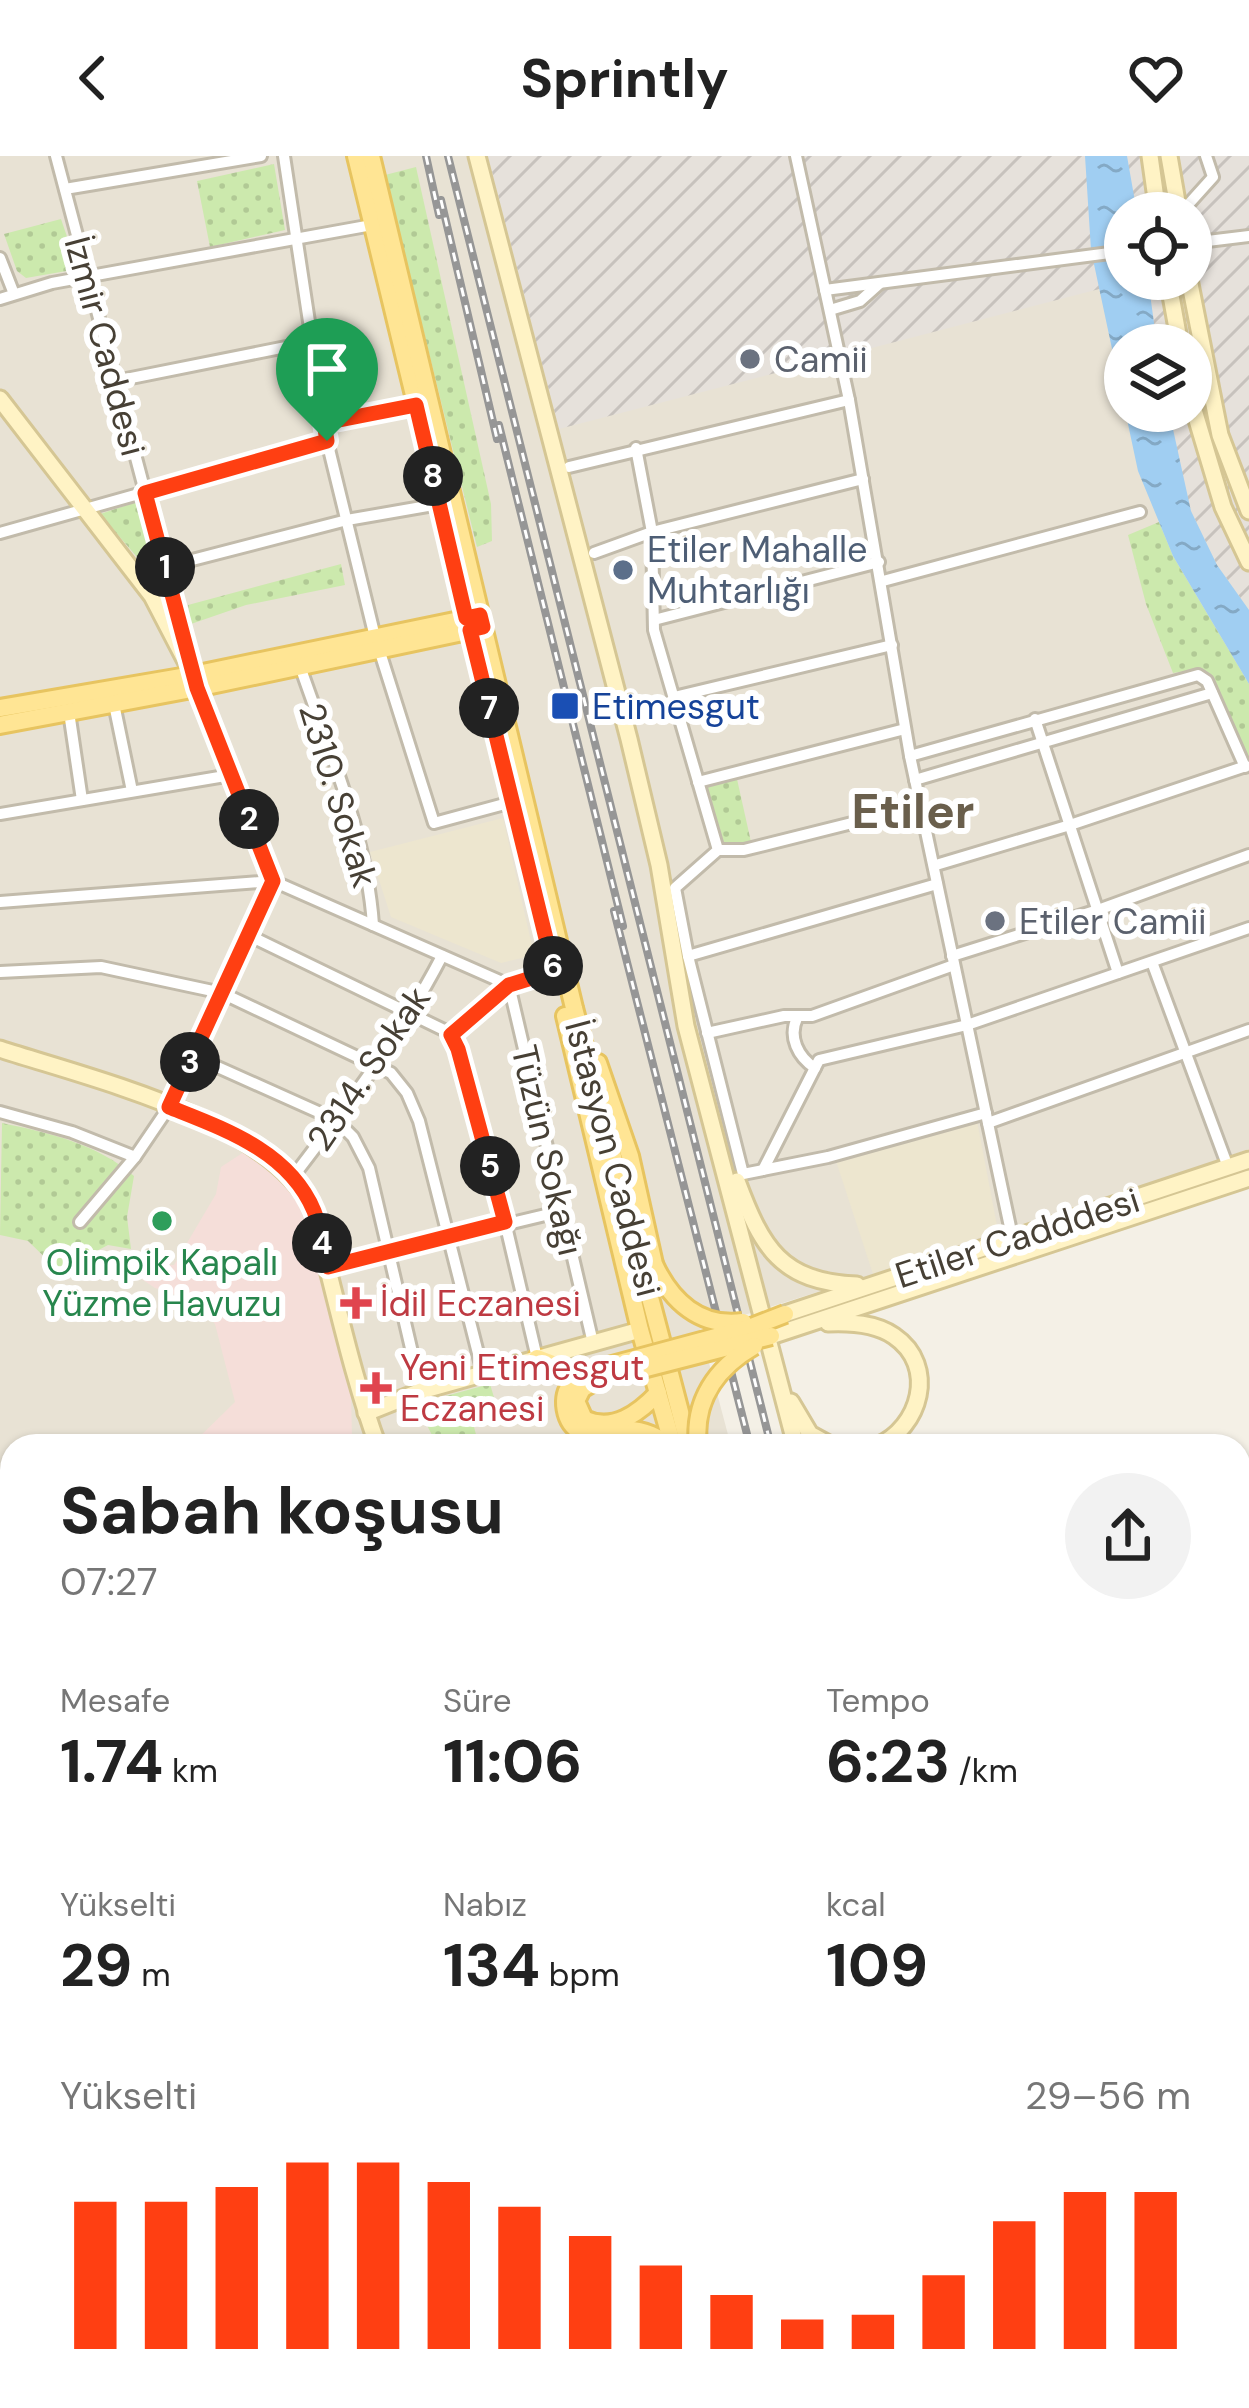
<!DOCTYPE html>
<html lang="tr">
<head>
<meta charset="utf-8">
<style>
  body { margin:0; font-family:"DM Sans",sans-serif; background:#f2f2f2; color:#222; height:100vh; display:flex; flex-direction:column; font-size:45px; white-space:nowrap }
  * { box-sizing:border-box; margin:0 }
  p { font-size:39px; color:#767676 }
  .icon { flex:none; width:66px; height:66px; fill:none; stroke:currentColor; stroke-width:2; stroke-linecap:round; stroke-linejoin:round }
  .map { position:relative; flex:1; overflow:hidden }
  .panel { position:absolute; left:0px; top:1278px; width:1251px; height:975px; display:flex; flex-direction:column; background:#fff; border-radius:36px 36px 0 0; box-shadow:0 3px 9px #0004 }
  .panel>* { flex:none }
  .tools { position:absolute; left:1104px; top:36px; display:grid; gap:24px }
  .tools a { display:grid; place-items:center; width:108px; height:108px; border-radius:50%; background:#fff; box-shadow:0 3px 9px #0004; font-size:60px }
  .pin { position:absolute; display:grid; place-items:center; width:102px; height:102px; color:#fff; margin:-123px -51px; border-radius:50% 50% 50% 0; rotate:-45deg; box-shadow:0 0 12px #0007 }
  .pin .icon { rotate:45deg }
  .km { position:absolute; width:60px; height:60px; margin:-30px; border-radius:50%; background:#222; color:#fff; font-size:33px; line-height:60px; text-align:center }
  .round { display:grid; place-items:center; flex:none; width:126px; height:126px; border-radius:63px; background:#f2f2f2 }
  .summary { display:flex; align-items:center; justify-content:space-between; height:204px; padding:0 60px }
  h1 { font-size:66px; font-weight:700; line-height:90px }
  .metrics { display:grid; grid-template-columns:repeat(3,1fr); gap:18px; height:204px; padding:12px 60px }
  .metrics div { display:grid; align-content:center }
  .metrics b { font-size:60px; font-weight:700 }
  .metrics small { font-size:33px; font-weight:400 }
  .metrics p { font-size:33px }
  .chart { height:336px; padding:24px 60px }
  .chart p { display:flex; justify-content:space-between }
  .chart svg { width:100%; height:216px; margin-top:12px; stroke:#ff3f12; stroke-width:6 }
  header { display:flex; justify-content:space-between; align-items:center; height:156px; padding:0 60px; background:#fff; font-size:54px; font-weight:700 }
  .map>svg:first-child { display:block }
  .residential { fill:#e8e2d4; fill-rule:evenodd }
  .industrial { fill:url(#industrial-furrows) }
  .education { fill:#ede6cf }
  .medical { fill:#f5ded9 }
  .green { fill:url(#green-dots) }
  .water { fill:url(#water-ripples) }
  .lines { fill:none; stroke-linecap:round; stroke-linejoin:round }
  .street-casing { stroke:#c2bbab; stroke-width:16 }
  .secondary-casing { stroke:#d5c694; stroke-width:21 }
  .primary-casing { stroke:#e7c460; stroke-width:22 }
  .street { stroke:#fff; stroke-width:10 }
  .secondary { stroke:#fff3c5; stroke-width:15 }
  .primary { stroke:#ffe594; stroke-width:16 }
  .rail-casing { stroke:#969696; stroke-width:8 }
  .rail { stroke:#fff; stroke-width:3; stroke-dasharray:9; stroke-linecap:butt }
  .primary-bridge-casing { stroke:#e7c460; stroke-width:22; stroke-linecap:butt }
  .primary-bridge { stroke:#ffe594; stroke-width:16 }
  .route-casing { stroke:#fff; stroke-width:24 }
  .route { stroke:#ff3f12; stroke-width:15 }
  .worship-dot { fill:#6b7280; stroke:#fff; stroke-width:4.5 }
  .service-dot { fill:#5c6f8a; stroke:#fff; stroke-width:4.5 }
  .transit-dot { fill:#1a4fb4; stroke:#fff; stroke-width:4.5 }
  .leisure-dot { fill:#2e9e5b; stroke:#fff; stroke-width:4.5 }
  .health-dot { fill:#e0444e; stroke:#fff; stroke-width:4.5 }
  .labels { text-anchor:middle; stroke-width:12; stroke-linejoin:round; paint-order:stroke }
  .street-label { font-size:36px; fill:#474035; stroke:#fff }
  .worship-label { font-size:36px; fill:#5b616d; stroke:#fff; text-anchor:start }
  .service-label { font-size:36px; fill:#4e5e75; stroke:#fff; text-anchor:start }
  .transit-label { font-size:36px; fill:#164399; stroke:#fff; text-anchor:start }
  .leisure-label { font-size:36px; fill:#27864d; stroke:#fff }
  .health-label { font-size:36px; fill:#be3a42; stroke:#fff; text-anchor:start }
  .district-label { font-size:48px; font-weight:bold; fill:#6a5f4c; stroke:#fff }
</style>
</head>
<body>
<header><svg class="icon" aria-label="back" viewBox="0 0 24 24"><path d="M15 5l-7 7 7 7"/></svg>Sprintly<svg class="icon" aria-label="heart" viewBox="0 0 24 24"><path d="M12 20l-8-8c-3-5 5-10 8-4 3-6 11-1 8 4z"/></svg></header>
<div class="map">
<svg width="1249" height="2252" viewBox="0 0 1249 2252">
  <defs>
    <pattern id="industrial-furrows" width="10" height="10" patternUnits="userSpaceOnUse" patternTransform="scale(3)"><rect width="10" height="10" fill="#e6e1db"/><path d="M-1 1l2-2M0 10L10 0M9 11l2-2" fill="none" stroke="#c7c2bd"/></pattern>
    <pattern id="green-dots" width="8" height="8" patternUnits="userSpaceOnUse" patternTransform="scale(3)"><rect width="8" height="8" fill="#cce9ad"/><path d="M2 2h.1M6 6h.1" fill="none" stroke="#b1c995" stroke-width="1.8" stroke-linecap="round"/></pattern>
    <pattern id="water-ripples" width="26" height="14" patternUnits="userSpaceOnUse" patternTransform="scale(3)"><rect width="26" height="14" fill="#a0cef2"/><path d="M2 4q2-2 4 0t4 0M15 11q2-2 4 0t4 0" fill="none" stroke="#84a9c5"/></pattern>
  </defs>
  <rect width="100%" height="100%" fill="#f4f0e6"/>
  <!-- residential -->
  <g class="residential">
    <path d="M0 0H1249V993L1021 1072 700 1173 731 1290H12V1627L0 1599ZM1125 57H1191V123H1125ZM1125 189H1191V255H1125Z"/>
    <path d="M12 2122V2241H843L844 2252H0V2131Z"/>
  </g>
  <!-- industrial -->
  <path class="industrial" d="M488 0H1249V454L1217 409 1191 355 1176 294 1169 255H1191V189H1157L1153 165 1148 123H1191V57H1125V123H1138L559 273Z"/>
  <!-- education -->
  <g class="education">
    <path d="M503 662 534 799 501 807 391 761 370 696Z"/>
    <path d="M977 965 998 1075 873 1118 836 1005Z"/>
  </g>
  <!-- medical -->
  <path class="medical" d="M244 996 259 1002 292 1033 308 1074 351 1239 352 1280 357 1290H190L235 1246 215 1168 197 1146 155 1132 128 1114 127 1108 174 1109 216 1038 221 1011Z"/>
  <!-- green -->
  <g class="green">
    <path d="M274 8 285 74 210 91 197 25Z"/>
    <path d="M416 11 491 348 492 385 477 391 385 19Z"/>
    <path d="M61 63 78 113 26 122 17 115 4 78Z"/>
    <path d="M139 345 155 422 100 358Z"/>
    <path d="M1159 366 1173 400 1249 528V605L1245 604 1213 522 1198 513 1173 517 1146 448 1128 379Z"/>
    <path d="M341 408 345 429 246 449 191 468 188 449Z"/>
    <path d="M737 623 751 686 731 690 722 685 706 631Z"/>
    <path d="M2 967C49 977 98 988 134 1020L127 1061 131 1093 108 1089 59 1115 28 1085 0 1079Z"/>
    <path d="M490 1228 499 1258 473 1267 479 1290H416L434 1283 416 1248Z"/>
  </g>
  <!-- water -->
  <path class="water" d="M1085 0H1127L1137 57H1125V123H1148L1157 189H1125V255H1169L1191 355 1217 409 1249 454V528L1173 400 1138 315 1091 94Z"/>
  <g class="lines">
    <!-- street casing -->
    <g class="street-casing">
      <g id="street">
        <path d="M56 0 188 498"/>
        <path d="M284 0 327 285 375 481"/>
        <path d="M796 0 849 244 910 600 1013 1085"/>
        <path d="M65 33 261 0"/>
        <path d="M1187 57 1186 51 1213 21 1206 0"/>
        <path d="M1191 87 1249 80"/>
        <path d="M0 102 14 138"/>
        <path d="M825 134 1125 95"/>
        <path d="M0 143 52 127 372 69"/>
        <path d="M830 154 860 145 879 128"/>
        <path d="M116 225 311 186"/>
        <path d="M324 267 416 249"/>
        <path d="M636 292 652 376 654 474 718 694 675 732 688 800 743 1018 828 1001 986 957"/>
        <path d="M569 311 849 244"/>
        <path d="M0 377 327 285"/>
        <path d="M594 397 652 376 863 323"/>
        <path d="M165 411 347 364 439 348"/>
        <path d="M883 425 1140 356"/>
        <path d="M654 464 879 406"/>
        <path d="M379 493 434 667 512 646"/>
        <path d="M300 510C329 595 367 680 373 769"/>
        <path d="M674 541 892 489"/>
        <path d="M114 548 132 635"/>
        <path d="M69 556 82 644"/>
        <path d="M1035 563 1118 817"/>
        <path d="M910 600 1198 519 1207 525 1245 611"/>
        <path d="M915 624 1212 537"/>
        <path d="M698 626 905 573"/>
        <path d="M0 658 231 619"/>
        <path d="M718 694H744L920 650"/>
        <path d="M936 709 1070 669 1246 610"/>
        <path d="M0 746 273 725 509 829 593 1187"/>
        <path d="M248 779 444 874 454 884 505 1066 537 1202"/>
        <path d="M688 800 937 728"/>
        <path d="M952 800 1098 754 1249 699"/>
        <path d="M1152 806 1228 1011"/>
        <path d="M0 816 101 811 222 837 391 917 407 937 419 965 483 1217"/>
        <path d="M797 862C788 881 798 901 815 912"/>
        <path d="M707 877 784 860H812L954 809"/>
        <path d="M451 879 509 829 554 815"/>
        <path d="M193 900 336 964 353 981 369 1012 421 1235"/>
        <path d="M0 956 72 976 135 1001"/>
        <path d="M988 967 1249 874"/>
        <path d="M763 1014 819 904 967 869 1249 772"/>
        <path d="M292 1022C347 950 400 881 442 800"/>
        <path d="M80 1066 135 1001 169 951 273 725 197 532"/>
        <path d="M328 1111 562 1055"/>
        <path d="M0 1462 12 1456"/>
        <path d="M0 1497 12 1522"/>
        <path d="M0 1660 12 1652"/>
      </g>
    </g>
    <!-- secondary casing -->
    <g class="secondary-casing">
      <g id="secondary">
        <path d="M477 0 629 583 659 709 686 870 796 1290"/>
        <path d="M1150 0 1158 57"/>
        <path d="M1169 0 1179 57"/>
        <path d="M1168 123 1180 189"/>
        <path d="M1189 123 1220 279 1249 355"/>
        <path d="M0 243 152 440 193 519"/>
        <path d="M1191 244 1223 351 1249 406"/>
        <path d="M0 893C88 922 269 964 312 1052 320 1070 323 1094 328 1114 343 1173 357 1233 378 1290"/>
        <path d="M737 1025C762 1092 781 1126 857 1129"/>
        <path d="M785 1158 1249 1004"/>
        <path d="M828 1167C850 1166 875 1167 894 1180 938 1210 920 1272 877 1290"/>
        <path d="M771 1180 1249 1022"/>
        <path d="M791 1246 810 1278 832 1290"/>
        <path d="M366 1257 421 1235 640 1174"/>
      </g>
    </g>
    <!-- primary casing -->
    <g class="primary-casing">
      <g id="primary">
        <path d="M356 0 543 771"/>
        <path d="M371 0 574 852 689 1290"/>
        <path d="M0 552 193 519 474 461"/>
        <path d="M0 569 197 532 477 473"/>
        <path d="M565 860 640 1174 673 1290"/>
        <path d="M598 907 630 1000 654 1108"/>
        <path d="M537 1202 566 1213H590"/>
        <path d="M597 1213C589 1217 578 1220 572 1227 560 1241 564 1267 581 1276 595 1283 613 1274 628 1274 645 1274 657 1281 671 1290"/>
        <path d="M597 1224 582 1233 576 1245 584 1263C613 1277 639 1257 658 1237"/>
        <path d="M637 2252V2241"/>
        <path d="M655 2252 656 2241"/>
      </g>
    </g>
    <!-- street -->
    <use href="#street" class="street"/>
    <!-- secondary -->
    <use href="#secondary" class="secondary"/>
    <!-- primary -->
    <use href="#primary" class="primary"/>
    <!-- rail casing -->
    <g class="rail-casing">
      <g id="rail">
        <path d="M426 0 439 59"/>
        <path d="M448 0 771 1290"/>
        <path d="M441 44 497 283"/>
        <path d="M499 269 623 770"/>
        <path d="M614 755 750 1290"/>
        <path d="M859 2241 860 2252"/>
        <path d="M878 2241 879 2252"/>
      </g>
    </g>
    <!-- rail -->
    <use href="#rail" class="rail"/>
    <!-- primary-bridge casing -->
    <g class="primary-bridge-casing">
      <g id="primary-bridge">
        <path d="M654 1108C671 1145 700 1172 743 1166"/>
        <path d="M597 1213 749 1172 785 1158"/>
        <path d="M623 1218 771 1180"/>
        <path d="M698 1290C693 1245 716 1212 754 1190"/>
      </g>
    </g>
    <!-- primary-bridge -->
    <use href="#primary-bridge" class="primary-bridge"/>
  </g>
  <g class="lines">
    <!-- route casing -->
    <g class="route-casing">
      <path id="route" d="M416 249 466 462 480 459 483 471 470 474 554 815 509 829 451 879 458 893 505 1066 328 1111C323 1093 321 1072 314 1055 289 995 224 973 169 951L273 725 197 532 145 337 327 285 324 267Z"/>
    </g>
    <!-- route -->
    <use href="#route" class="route"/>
  </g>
  <!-- markers -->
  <g class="worship-dot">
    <circle cx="750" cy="203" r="12"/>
    <circle cx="995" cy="765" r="12"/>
  </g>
  <circle class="service-dot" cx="623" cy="414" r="12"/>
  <rect class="transit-dot" x="550" y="535" width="30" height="30" rx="6"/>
  <circle class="leisure-dot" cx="162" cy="1065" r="12"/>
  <g class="health-dot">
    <path d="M350 1129h12v12h12v12h-12v12h-12v-12h-12v-12h12z"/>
    <path d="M370 1214h12v12h12v12h-12v12h-12v-12h-12v-12h12z"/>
  </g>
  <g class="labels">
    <!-- street labels -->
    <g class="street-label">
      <text transform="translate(106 190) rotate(75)" y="13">İzmir Caddesi</text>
      <text transform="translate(339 639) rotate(73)" y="13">2310. Sokak</text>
      <text transform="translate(368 912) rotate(-56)" y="13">2314. Sokak</text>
      <text transform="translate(548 994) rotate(77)" y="13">Tüzün Sokağı</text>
      <text transform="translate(614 1002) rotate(75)" y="13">İstasyon Caddesi</text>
      <text transform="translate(1017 1081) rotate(-18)" y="13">Etiler Cadddesi</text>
    </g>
    <!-- worship labels -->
    <g class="worship-label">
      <text x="774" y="216">Camii</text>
      <text x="1019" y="778">Etiler Camii</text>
    </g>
    <!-- service labels -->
    <g class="service-label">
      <text x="647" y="406">Etiler Mahalle<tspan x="647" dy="41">Muhtarlığı</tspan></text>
    </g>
    <!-- transit labels -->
    <g class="transit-label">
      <text x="592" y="563">Etimesgut</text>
    </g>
    <!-- leisure labels -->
    <g class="leisure-label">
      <text x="162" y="1119">Olimpik Kapalı<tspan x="162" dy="41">Yüzme Havuzu</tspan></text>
    </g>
    <!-- health labels -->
    <g class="health-label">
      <text x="380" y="1160">İdil Eczanesi</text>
      <text x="400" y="1224">Yeni Etimesgut<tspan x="400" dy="41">Eczanesi</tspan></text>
    </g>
    <!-- district labels -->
    <g class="district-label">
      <text x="913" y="672">Etiler</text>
    </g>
  </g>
</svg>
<div class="tools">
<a><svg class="icon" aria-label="locate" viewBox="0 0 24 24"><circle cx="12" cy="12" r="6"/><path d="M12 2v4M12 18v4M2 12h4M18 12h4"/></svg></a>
<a><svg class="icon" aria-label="layers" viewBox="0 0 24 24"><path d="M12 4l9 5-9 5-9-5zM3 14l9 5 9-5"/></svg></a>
</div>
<div class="pin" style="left:327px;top:285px;background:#1e9e55"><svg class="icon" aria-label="arrive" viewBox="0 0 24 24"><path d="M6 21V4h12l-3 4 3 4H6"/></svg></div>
<b class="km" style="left:165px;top:411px">1</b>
<b class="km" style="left:249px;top:663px">2</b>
<b class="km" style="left:190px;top:906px">3</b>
<b class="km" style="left:322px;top:1087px">4</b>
<b class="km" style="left:490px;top:1010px">5</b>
<b class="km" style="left:553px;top:810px">6</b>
<b class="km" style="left:489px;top:552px">7</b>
<b class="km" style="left:433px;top:320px">8</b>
<section class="panel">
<div class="summary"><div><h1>Sabah koşusu</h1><p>07:27</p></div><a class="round"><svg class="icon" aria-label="share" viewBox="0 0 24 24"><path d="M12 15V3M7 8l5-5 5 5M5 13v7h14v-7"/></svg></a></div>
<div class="metrics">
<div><p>Mesafe</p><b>1.74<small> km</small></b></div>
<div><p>Süre</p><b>11:06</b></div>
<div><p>Tempo</p><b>6:23<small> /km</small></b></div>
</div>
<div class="metrics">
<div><p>Yükselti</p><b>29<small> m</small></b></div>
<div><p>Nabız</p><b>134<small> bpm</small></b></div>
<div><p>kcal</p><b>109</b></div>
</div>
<div class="chart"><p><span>Yükselti</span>29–56 m</p>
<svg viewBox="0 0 160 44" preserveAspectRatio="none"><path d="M5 44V14M15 44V14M25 44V11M35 44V6M45 44V6M55 44V10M65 44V15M75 44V21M85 44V27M95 44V33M105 44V38M115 44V37M125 44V29M135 44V18M145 44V12M155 44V12"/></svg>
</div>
</section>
</div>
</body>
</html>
